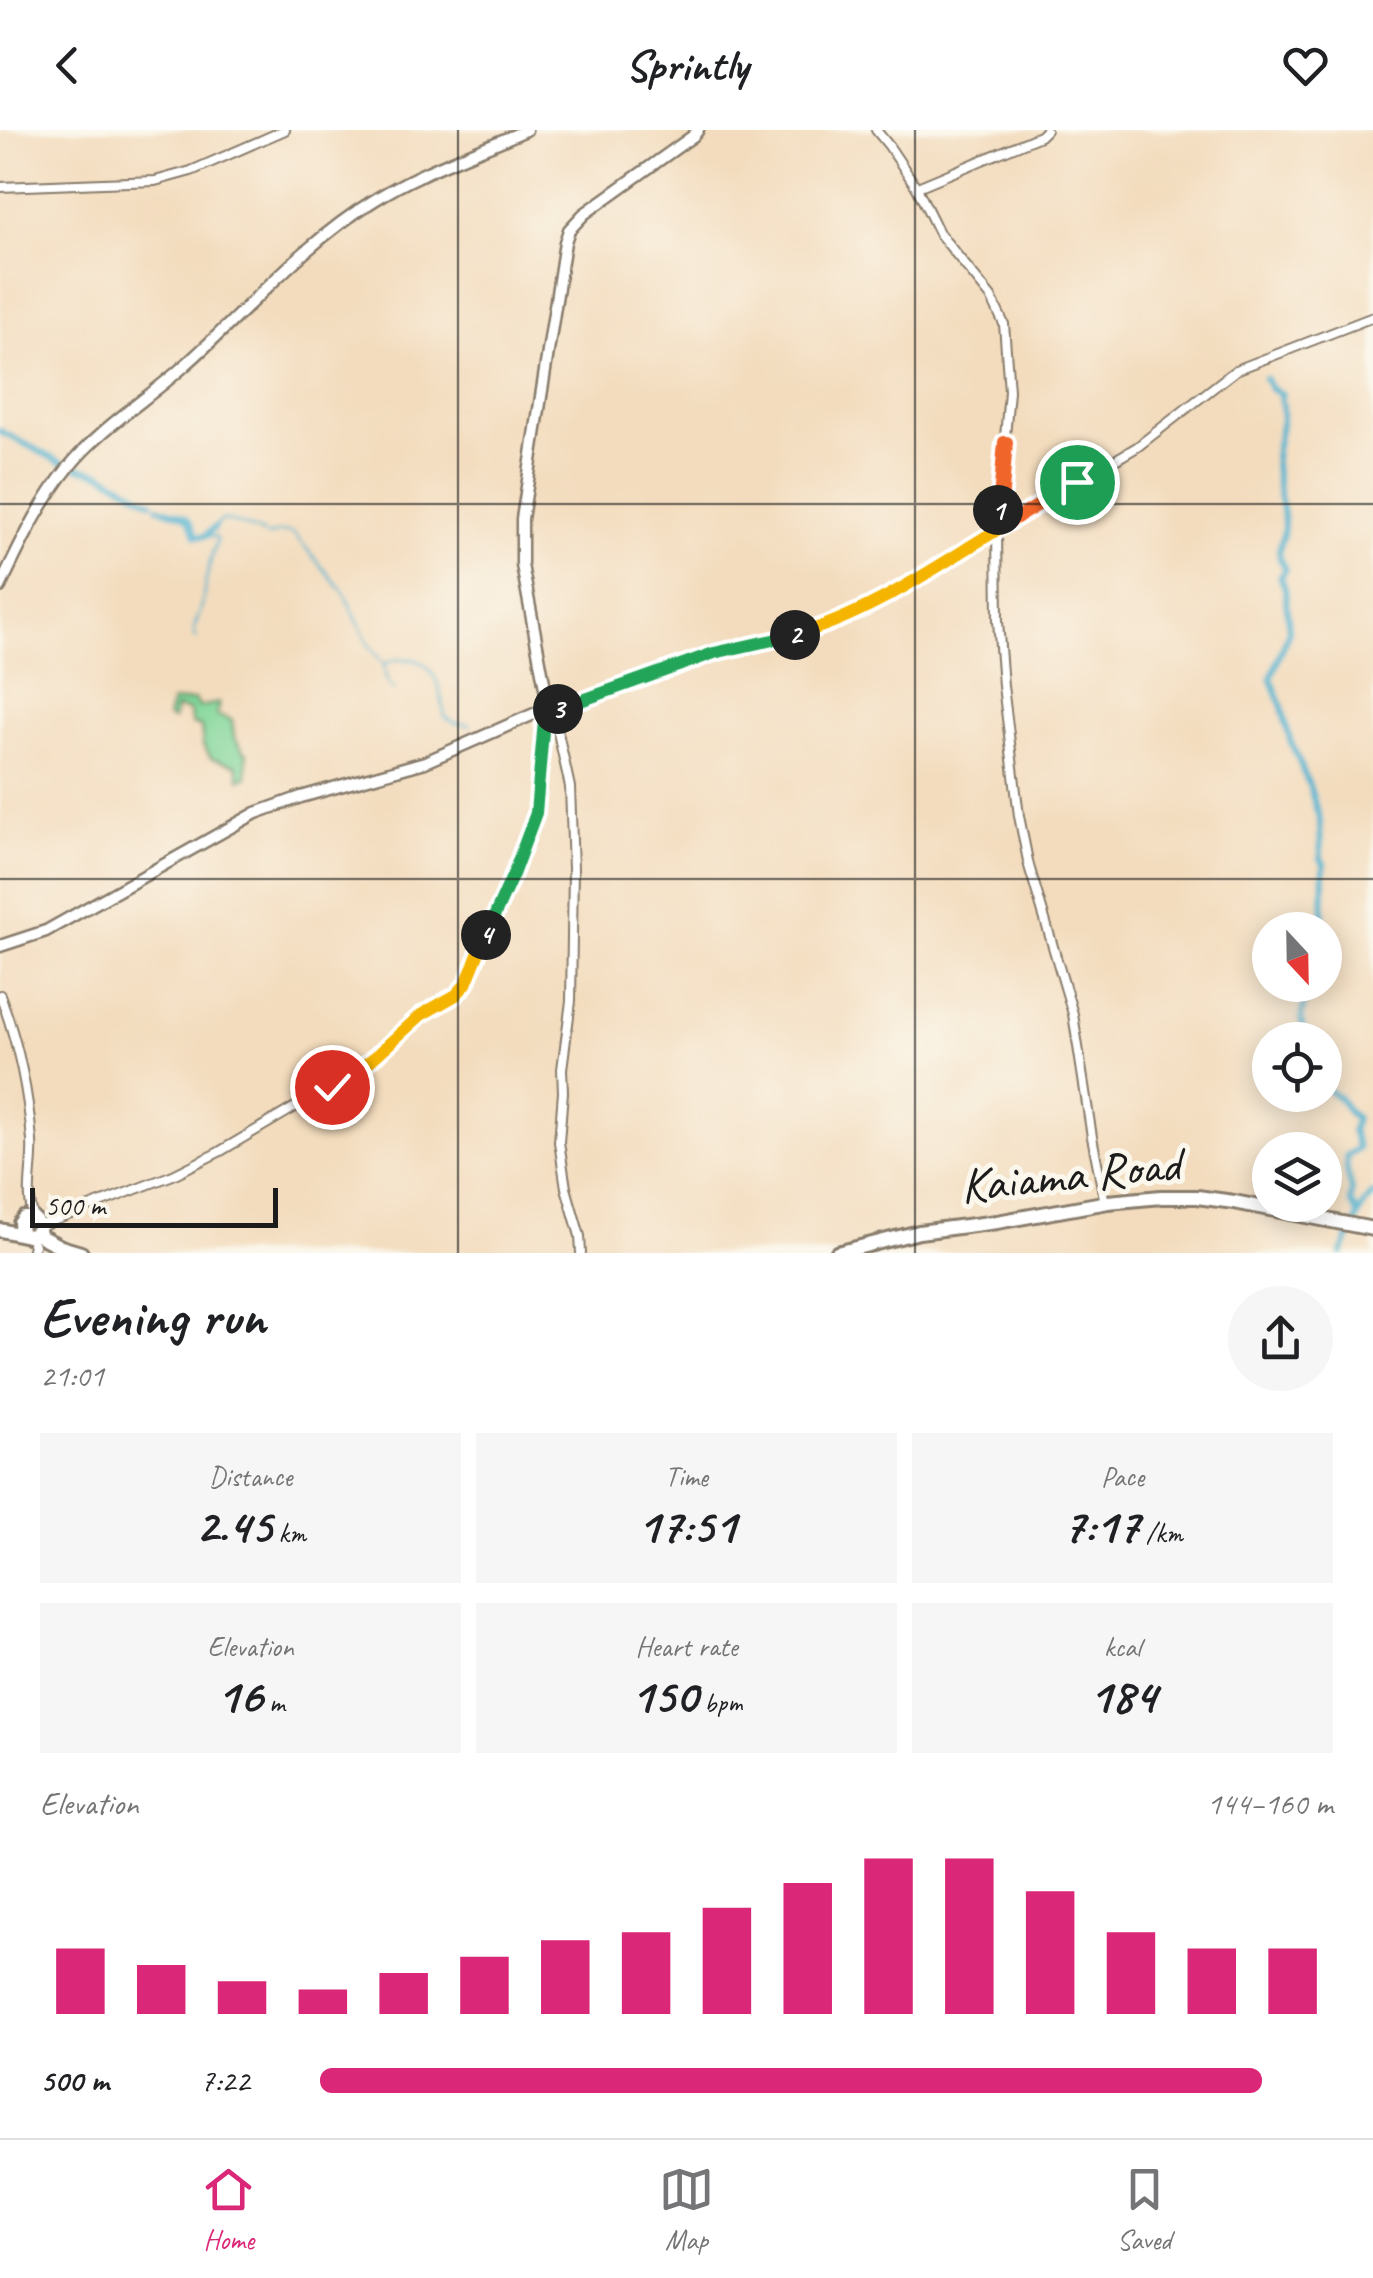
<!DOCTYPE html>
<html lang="en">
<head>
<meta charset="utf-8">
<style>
  body { margin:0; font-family:Caveat,sans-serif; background:#f6f6f6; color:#202124; height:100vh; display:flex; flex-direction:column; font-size:38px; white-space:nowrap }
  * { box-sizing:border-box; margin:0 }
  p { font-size:32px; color:#757577 }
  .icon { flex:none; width:55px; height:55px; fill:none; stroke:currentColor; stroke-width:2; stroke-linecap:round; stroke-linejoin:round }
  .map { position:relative; height:1123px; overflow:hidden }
  .sheet { display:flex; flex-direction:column; background:#fff; flex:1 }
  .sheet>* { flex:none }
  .needle { width:65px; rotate:158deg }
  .fabs { position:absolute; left:1252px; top:782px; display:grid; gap:20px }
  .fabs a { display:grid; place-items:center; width:90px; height:90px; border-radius:50%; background:#fff; box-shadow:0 5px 25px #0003; font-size:50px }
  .scale { position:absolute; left:30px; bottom:25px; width:248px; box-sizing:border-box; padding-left:10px; border:5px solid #1c1c1c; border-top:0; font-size:28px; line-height:35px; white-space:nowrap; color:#1c1c1c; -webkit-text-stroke:8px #fbf7ec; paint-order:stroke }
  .pin { position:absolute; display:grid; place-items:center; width:85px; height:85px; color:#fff; margin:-42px; border:5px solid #fff; border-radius:50%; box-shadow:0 2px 10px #0007 }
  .km { position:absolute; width:50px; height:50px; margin:-25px; border-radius:50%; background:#222; color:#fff; font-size:28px; line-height:50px; text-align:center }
  .round { display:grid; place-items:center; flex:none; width:105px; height:105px; border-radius:52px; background:#f6f6f6 }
  .headline { display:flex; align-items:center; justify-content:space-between; height:170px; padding:0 40px }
  h1 { font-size:55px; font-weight:800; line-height:75px }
  .figures { display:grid; grid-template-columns:repeat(3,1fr); gap:15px; height:170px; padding:10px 40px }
  .figures div { display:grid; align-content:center; border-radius:0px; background:#f6f6f6; text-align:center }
  .figures b { font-size:50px; font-weight:800 }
  .figures small { font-size:28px; font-weight:400 }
  .figures p { font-size:28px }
  .chart { height:280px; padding:20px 40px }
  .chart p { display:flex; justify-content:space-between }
  .chart svg { width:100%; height:180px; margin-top:10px; stroke:#db2777; stroke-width:6 }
  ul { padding:0 40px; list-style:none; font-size:32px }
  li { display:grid; grid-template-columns:160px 120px 1fr; align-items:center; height:75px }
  li i { height:25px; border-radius:12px; background:#db2777 }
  header { display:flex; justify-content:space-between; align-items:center; height:130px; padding:0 40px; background:#fff; font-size:45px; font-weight:800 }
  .menu { display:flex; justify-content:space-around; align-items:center; height:140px; border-top:2px solid #e0e0e0; background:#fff; font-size:28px; color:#757577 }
  .menu a { display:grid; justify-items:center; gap:5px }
  .menu .active { color:#db2777 }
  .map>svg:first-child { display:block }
  .green { fill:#81d699; stroke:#4e795a; stroke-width:2.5 }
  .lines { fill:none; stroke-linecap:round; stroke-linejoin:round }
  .stream { stroke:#51b2cf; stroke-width:2.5 }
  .river { stroke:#51b2cf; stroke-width:6 }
  .minor-casing { stroke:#887c6c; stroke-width:12 }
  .major-casing { stroke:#887c6c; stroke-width:15 }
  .highway-casing { stroke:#887c6c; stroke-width:18 }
  .minor { stroke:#fff; stroke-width:8 }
  .major { stroke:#fff; stroke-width:10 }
  .highway { stroke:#fff; stroke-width:12 }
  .split-1-casing { stroke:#fff; stroke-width:20 }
  .split-2-casing { stroke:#fff; stroke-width:20 }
  .split-3-casing { stroke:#fff; stroke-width:20 }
  .split-4-casing { stroke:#fff; stroke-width:20 }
  .split-5-casing { stroke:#fff; stroke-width:20 }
  .split-1 { stroke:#f0652b; stroke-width:12 }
  .split-2 { stroke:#f5b400; stroke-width:12 }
  .split-3 { stroke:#22a559; stroke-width:12 }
  .split-4 { stroke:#22a559; stroke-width:12 }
  .split-5 { stroke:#f5b400; stroke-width:12 }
  .grid { fill:none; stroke:#1c1c1c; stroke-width:2.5; stroke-opacity:0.55 }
  .labels { text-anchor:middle; stroke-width:10; stroke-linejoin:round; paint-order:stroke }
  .street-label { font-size:50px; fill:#1c1c1c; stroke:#fbf7ec }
</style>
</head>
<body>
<header><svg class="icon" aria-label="back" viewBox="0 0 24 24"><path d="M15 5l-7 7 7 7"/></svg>Sprintly<svg class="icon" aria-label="heart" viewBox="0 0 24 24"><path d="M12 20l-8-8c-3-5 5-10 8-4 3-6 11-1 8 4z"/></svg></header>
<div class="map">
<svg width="1373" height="1123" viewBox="0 0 1373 1123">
  <rect width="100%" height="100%" fill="#fbf7ec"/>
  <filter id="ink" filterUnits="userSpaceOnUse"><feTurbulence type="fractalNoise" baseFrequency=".01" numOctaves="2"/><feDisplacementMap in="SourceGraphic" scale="20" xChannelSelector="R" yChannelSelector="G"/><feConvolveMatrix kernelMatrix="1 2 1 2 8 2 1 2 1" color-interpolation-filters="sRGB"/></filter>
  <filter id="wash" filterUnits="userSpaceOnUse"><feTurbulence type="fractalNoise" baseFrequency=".0048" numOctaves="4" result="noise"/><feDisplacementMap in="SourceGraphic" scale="40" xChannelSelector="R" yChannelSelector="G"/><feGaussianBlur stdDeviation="2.25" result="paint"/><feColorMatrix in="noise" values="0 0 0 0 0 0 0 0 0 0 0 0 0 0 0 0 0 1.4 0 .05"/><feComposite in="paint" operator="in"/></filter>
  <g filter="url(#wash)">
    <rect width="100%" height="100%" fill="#f3dcbd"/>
    <!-- green -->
    <path class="green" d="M195 570 199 577 219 573 216 585 232 590 234 607 244 622 247 623V647L240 649 237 635 211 628 203 615 201 597 192 594 189 581 176 578 173 590 167 587 172 572Z"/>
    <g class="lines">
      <!-- stream -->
      <g class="stream">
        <path d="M215 397 222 390C237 392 256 400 268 406L280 402 293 403 343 461 369 515 384 535 386 549 394 560"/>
        <path d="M197 508 195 507C192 494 200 487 202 475 205 453 209 431 217 411L216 407 202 406"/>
        <path d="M385 534C393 529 399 529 409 529 437 531 441 564 445 587L455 593 470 595"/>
      </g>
      <!-- river -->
      <g class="river">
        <path d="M1265 248 1271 259 1282 264 1280 267C1287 289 1276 308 1275 330 1275 350 1282 373 1284 393 1285 412 1272 419 1285 439L1280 446 1285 458 1289 501 1271 548 1281 573 1290 610 1309 655 1320 691 1321 729 1324 733 1323 800"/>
        <path d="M0 301 64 334 103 344 152 372"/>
        <path d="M158 377C180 386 189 380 196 406H205L215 397"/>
        <path d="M1305 910 1301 888 1308 855"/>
        <path d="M1325 958 1340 969 1348 982 1356 988 1352 1001 1358 1018 1346 1026 1347 1042 1352 1060 1350 1071 1358 1086"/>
        <path d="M1342 1123 1363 1075 1373 1064"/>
      </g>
    </g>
  </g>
  <g filter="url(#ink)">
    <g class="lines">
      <!-- minor casing -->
      <g class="minor-casing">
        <g id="minor">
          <path d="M876 0 889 16 917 58 939 103 991 167 1004 194 1009 261 997 400 998 491 1003 556 1019 686 1029 736 1073 884 1092 1007 1105 1073"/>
          <path d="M920 56 1040 6 1046 0"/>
          <path d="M0 57 155 51 191 41 285 0"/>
          <path d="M1000 398 1137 317 1236 240 1373 187"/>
          <path d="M556 580 714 523 819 499 862 480 997 400"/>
          <path d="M553 586 557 598 570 657 573 739 571 871 562 939 563 962 559 1012 566 1058 580 1106 581 1123"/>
          <path d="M0 865C18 912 28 961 32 1011 34 1036 24 1067 35 1090"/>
          <path d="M38 1099 45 1094 173 1045 219 1022 351 944 421 885 456 865 468 850 514 742 536 683 542 595 545 585"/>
          <path d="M30 1107 34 1115 32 1123"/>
        </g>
      </g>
      <!-- major casing -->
      <g class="major-casing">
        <g id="major">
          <path d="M0 457C20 416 39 374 68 338 100 298 145 271 183 237 246 182 301 115 373 71 420 41 475 23 526 0"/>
          <circle cx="550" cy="580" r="7"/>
          <path d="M548 574 522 435V389L565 112 569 100 584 84 693 6 698 0"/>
          <path d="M0 816 46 801 256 683 301 667 425 632 543 580"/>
        </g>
      </g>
      <!-- highway casing -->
      <g class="highway-casing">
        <g id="highway">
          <path d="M0 1100 23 1105"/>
          <path d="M38 1100 33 1105 27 1106 21 1103 20 1093 24 1088H33L38 1093 40 1106 61 1117 81 1123"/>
          <path d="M837 1123 919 1102 997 1092 1108 1072 1161 1067H1197L1234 1072 1373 1099"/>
        </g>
      </g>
      <!-- minor -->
      <use href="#minor" class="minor"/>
      <!-- major -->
      <use href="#major" class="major"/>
      <!-- highway -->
      <use href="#highway" class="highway"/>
    </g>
  </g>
  <g class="lines" filter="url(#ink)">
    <!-- split-1 casing -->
    <g class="split-1-casing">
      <path id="split-1" d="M998 380 1004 312H1007L1000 398 1077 352"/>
    </g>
    <!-- split-2 casing -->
    <g class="split-2-casing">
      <path id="split-2" d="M795 505C866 486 934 438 997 400L998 380"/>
    </g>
    <!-- split-3 casing -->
    <g class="split-3-casing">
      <path id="split-3" d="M558 579 714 523 795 505"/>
    </g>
    <!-- split-4 casing -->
    <g class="split-4-casing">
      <path id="split-4" d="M486 805 514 742 536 683 544 590 545 585 550 587 558 579"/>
    </g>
    <!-- split-5 casing -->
    <g class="split-5-casing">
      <path id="split-5" d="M332 957 370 931 421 885 456 865 466 854 486 805"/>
    </g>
    <!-- split-1 -->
    <use href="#split-1" class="split-1"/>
    <!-- split-2 -->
    <use href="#split-2" class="split-2"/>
    <!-- split-3 -->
    <use href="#split-3" class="split-3"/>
    <!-- split-4 -->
    <use href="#split-4" class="split-4"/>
    <!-- split-5 -->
    <use href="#split-5" class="split-5"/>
  </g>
  <!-- grid -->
  <path class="grid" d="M458 0V1123M915 0V1123M0 374H1373M0 749H1373"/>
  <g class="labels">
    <!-- street labels -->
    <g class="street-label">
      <text transform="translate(1070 1043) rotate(-6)" y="18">Kaiama Road</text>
    </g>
  </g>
</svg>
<div class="fabs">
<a><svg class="needle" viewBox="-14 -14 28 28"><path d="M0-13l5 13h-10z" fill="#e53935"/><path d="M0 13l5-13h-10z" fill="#757577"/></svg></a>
<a><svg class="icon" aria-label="locate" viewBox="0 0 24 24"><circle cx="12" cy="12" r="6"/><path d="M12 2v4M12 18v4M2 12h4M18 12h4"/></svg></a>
<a><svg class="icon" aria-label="layers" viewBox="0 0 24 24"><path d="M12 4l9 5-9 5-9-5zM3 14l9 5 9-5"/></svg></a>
</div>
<div class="scale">500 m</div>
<div class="pin" style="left:1077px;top:352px;background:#1e9e55"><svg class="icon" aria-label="arrive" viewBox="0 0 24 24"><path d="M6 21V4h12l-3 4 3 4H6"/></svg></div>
<div class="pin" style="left:332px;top:957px;background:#d93025"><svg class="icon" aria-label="check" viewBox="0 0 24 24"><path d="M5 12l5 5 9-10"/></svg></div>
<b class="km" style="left:998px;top:380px">1</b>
<b class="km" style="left:795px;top:505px">2</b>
<b class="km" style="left:558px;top:579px">3</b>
<b class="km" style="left:486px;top:805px">4</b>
</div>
<section class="sheet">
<div class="headline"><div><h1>Evening run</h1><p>21:01</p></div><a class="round"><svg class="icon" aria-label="share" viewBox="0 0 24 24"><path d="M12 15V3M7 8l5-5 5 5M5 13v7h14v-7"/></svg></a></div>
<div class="figures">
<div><p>Distance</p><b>2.45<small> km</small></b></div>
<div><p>Time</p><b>17:51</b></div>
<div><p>Pace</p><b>7:17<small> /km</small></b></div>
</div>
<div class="figures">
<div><p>Elevation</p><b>16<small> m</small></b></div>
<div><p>Heart rate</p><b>150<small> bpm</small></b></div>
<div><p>kcal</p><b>184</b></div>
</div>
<div class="chart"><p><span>Elevation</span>144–160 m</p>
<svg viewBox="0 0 160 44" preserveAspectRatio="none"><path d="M5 44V28M15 44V32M25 44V36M35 44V38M45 44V34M55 44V30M65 44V26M75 44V24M85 44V18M95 44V12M105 44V6M115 44V6M125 44V14M135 44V24M145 44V28M155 44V28"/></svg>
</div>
<ul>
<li><b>500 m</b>7:22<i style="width:93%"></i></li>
</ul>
</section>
<nav class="menu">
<a class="active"><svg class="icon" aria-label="home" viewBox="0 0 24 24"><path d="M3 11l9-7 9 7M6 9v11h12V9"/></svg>Home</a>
<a><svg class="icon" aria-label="map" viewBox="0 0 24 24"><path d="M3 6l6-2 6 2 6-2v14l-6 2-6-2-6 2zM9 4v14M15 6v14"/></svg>Map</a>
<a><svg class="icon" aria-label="saved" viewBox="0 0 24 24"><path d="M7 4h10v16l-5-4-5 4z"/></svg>Saved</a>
</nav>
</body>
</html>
